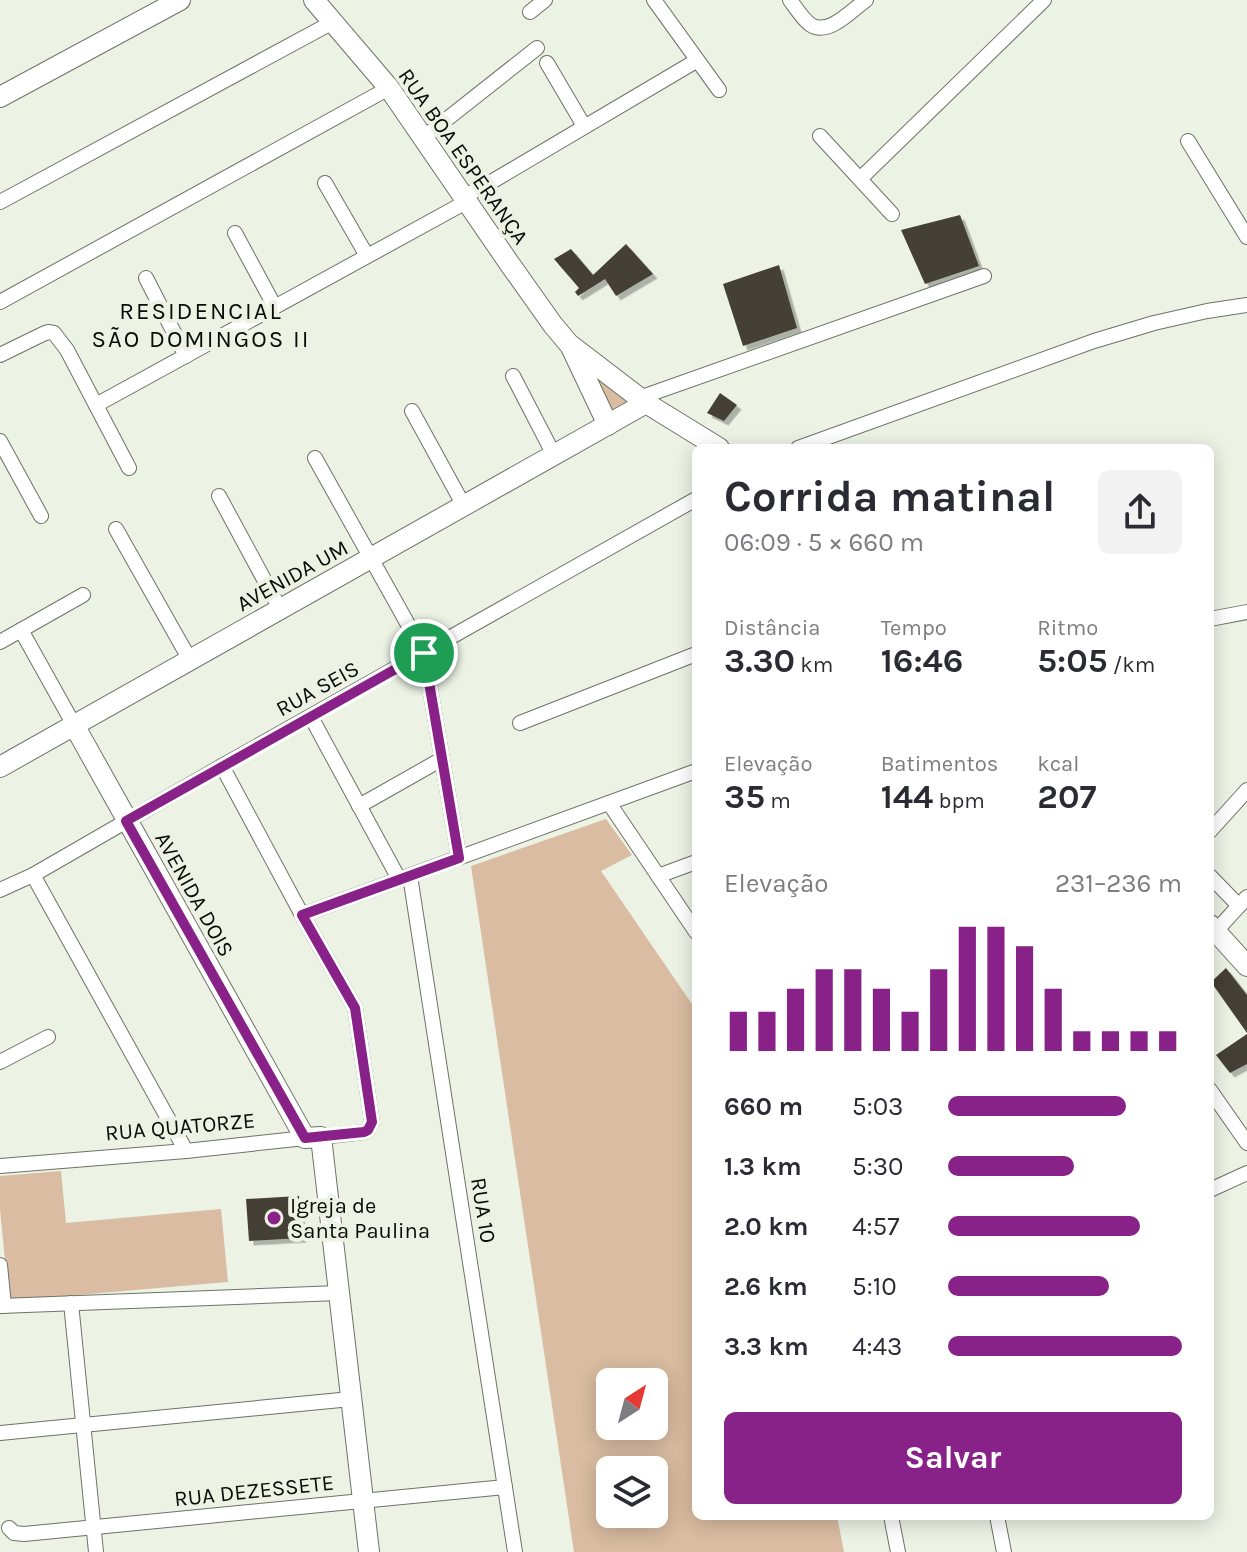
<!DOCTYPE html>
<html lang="pt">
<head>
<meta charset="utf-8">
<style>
  body { margin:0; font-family:Karla,sans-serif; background:#f2f2f3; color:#2b2b33; height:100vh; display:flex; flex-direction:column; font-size:30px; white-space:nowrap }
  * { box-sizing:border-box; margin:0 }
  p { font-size:26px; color:#7c7c81 }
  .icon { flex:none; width:44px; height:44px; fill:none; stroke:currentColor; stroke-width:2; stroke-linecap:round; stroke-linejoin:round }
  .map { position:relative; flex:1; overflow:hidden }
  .drawer { position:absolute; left:692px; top:444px; width:522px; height:1076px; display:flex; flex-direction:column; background:#fff; border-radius:12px; box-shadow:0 4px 20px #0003 }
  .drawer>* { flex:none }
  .needle { width:52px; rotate:36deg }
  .tools { position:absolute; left:596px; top:1368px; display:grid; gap:16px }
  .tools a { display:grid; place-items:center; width:72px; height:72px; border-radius:12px; background:#fff; box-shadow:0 4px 20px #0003; font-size:40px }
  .pin { position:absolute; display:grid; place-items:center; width:68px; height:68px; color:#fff; margin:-34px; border:4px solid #fff; border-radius:50%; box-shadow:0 2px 8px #0007 }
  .round { display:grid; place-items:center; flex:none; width:84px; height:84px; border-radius:12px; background:#f2f2f3 }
  .overview { display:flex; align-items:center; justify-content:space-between; height:136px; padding:0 32px }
  h1 { font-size:44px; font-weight:700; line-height:60px }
  .figures { display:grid; grid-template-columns:repeat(3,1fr); gap:12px; height:136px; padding:8px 32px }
  .figures div { display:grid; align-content:center }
  .figures b { font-size:34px; font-weight:700 }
  .figures small { font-size:22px; font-weight:400 }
  .figures p { font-size:22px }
  .chart { height:224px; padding:16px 32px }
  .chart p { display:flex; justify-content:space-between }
  .chart svg { width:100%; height:144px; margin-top:8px; stroke:#892288; stroke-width:6 }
  .action { display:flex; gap:16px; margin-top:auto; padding:16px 32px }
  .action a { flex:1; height:92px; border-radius:12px; background:#892288; color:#fff; font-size:32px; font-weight:700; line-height:92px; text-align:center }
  ul { padding:0 32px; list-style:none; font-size:26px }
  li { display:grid; grid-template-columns:128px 96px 1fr; align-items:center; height:60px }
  li i { height:20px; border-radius:10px; background:#892288 }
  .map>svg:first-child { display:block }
  .green { fill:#d9bca1; fill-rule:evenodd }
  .building { fill:#444135; filter:url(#shadow) }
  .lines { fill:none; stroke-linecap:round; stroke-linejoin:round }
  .street-casing { stroke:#6d7266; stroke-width:16 }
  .secondary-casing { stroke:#6d7266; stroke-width:22 }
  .street { stroke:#fff; stroke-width:14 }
  .secondary { stroke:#fff; stroke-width:20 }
  .route-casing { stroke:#fff; stroke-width:16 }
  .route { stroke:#892288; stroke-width:10 }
  .poi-dot { fill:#892288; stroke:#ecf3e5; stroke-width:3 }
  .labels { text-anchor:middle; stroke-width:8; stroke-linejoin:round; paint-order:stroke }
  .street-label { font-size:22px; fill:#0a0c08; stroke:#ecf3e5 }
  .poi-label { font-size:22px; fill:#0a0c08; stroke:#ecf3e5; text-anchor:start }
  .neighbourhood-label { font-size:24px; letter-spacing:2px; fill:#0a0c08; stroke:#ecf3e5 }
</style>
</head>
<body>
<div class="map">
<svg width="1247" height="1552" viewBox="0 0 1247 1552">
  <defs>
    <filter id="shadow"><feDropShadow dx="4.5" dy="4.5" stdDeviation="0" flood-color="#0004"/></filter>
  </defs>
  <rect width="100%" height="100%" fill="#ecf3e5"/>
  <!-- green -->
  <g class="green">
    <path d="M589 373 628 402 611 410Z"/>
    <path d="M606 819 632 855 601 871 696 1010V1516H837L844 1552H574L471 866ZM654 1382V1426H610V1382ZM654 1470V1514H610V1470Z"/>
    <path d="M61 1171 66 1223 221 1209 228 1282 9 1301 0 1209V1176Z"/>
  </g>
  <!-- building -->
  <g class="building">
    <path d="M960 215 979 266 925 284 901 230Z"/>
    <path d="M626 244 653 274 616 296 605 279 578 296 575 292 579 288 554 259 571 249 593 275Z"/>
    <path d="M779 265 797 328 743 346 723 284Z"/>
    <path d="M720 393 737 405 724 421 707 413Z"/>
    <path d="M1226 968 1247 995V1033L1211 982Z"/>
    <path d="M1247 1034V1064L1230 1073 1216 1055Z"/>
    <path d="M299 1196 302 1238 249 1241 246 1199Z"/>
  </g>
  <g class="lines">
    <!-- street casing -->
    <g class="street-casing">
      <g id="street">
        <path d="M654 0 719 90"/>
        <path d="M790 0C796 8 803 20 811 25 829 36 852 10 866 0"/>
        <path d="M530 12 545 0"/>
        <path d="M547 63 584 126"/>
        <path d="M820 136 892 214"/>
        <path d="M423 138 537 48"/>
        <path d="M1188 141 1247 237"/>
        <path d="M860 179 1044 0"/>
        <path d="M325 183 367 256"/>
        <path d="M462 197 481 188 696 61"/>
        <path d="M0 202 333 22"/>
        <path d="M235 233 275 307"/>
        <path d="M146 278 186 356"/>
        <path d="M0 302 389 88"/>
        <path d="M0 355 43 334 48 332 54 333 67 350 129 468"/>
        <path d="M513 376 554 455"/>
        <path d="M639 398 984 276"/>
        <path d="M96 405 466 202"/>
        <path d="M412 411 464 506"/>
        <path d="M0 441 41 516"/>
        <path d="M798 448 1094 341 1154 323 1207 311 1247 305"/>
        <path d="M315 458 424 653 459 858"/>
        <path d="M219 496 280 609"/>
        <path d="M116 529 190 660"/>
        <path d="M1210 619 1247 612"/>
        <path d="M21 630 74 725"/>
        <path d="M0 642 83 595"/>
        <path d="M311 717 399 879"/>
        <path d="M520 723 696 654"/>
        <path d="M222 766 302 915 355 1008 372 1122 368 1130 364 1132 321 1137"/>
        <path d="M609 803 696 932"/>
        <path d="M359 806 442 759"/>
        <path d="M1210 831 1247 790"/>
        <path d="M33 875 186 1151"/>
        <path d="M410 876 515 1552"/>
        <path d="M658 876 696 862"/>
        <path d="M1210 876 1239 906"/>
        <path d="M0 890 33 875 222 766 696 499"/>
        <path d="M302 915 696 771"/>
        <path d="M1216 931 1247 897"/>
        <path d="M0 1062 48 1037"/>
        <path d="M1210 1090 1247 1143"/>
        <path d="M0 1166 186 1151 305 1138"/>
        <path d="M1210 1190 1247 1173"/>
        <path d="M0 1265 4 1306"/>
        <path d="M71 1303 96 1552"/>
        <path d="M0 1306 339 1293"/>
        <path d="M0 1433 351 1399"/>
        <path d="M891 1516 898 1552"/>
        <path d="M997 1516 1004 1552"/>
        <path d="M9 1528 14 1533 24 1534 505 1487"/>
      </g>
    </g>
    <!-- secondary casing -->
    <g class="secondary-casing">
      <g id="secondary">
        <path d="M314 0 389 88 509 263 553 325 569 344 646 403 719 448"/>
        <path d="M0 97 180 0"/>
        <path d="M571 347 608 425"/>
        <path d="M74 725 305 1138 321 1137 369 1552"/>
        <path d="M0 767 646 403"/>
        <path d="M1210 925 1247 966"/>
      </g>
    </g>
    <!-- street -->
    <use href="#street" class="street"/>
    <!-- secondary -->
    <use href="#secondary" class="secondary"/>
  </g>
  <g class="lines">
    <!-- route casing -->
    <g class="route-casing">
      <path id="route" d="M424 653 459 858 302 915 355 1008 372 1122 368 1130 364 1132 305 1138 126 821Z"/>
    </g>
    <!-- route -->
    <use href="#route" class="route"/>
  </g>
  <!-- markers -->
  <circle class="poi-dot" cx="274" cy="1218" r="8"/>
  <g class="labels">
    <!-- street labels -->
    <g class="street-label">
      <text transform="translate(464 156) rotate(55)" y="8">RUA BOA ESPERANÇA</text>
      <text transform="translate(292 575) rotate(-29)" y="8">AVENIDA UM</text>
      <text transform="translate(317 688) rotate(-29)" y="8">RUA SEIS</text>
      <text transform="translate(195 894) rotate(61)" y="8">AVENIDA DOIS</text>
      <text transform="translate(180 1126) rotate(-5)" y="8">RUA QUATORZE</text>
      <text transform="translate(484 1210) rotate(81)" y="8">RUA 10</text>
      <text transform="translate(254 1490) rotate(-6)" y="8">RUA DEZESSETE</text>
    </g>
    <!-- poi labels -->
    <g class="poi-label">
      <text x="290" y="1213">Igreja de<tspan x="290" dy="25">Santa Paulina</tspan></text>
    </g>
    <!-- neighbourhood labels -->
    <g class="neighbourhood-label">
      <text x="201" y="319">RESIDENCIAL<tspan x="201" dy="28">SÃO DOMINGOS II</tspan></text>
    </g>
  </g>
</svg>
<div class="tools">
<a><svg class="needle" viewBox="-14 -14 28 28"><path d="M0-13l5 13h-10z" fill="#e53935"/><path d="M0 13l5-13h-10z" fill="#7c7c81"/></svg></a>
<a><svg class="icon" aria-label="layers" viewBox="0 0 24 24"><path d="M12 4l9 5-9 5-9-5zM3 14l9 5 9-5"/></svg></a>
</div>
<div class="pin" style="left:424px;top:653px;background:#1e9e55"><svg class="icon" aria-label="arrive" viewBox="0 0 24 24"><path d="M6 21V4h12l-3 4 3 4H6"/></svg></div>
<section class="drawer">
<div class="overview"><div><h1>Corrida matinal</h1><p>06:09 · 5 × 660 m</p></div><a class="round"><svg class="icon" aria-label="share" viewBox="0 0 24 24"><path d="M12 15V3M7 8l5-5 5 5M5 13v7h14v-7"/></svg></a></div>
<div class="figures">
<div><p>Distância</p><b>3.30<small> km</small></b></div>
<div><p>Tempo</p><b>16:46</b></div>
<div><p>Ritmo</p><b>5:05<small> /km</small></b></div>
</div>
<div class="figures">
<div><p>Elevação</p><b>35<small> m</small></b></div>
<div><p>Batimentos</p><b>144<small> bpm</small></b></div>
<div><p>kcal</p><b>207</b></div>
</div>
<div class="chart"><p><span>Elevação</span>231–236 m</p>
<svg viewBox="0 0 160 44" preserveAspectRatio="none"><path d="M5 44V32M15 44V32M25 44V25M35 44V19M45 44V19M55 44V25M65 44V32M75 44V19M85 44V6M95 44V6M105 44V12M115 44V25M125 44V38M135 44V38M145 44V38M155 44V38"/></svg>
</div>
<ul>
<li><b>660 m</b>5:03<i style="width:76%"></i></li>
<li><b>1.3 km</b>5:30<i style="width:54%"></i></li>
<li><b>2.0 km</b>4:57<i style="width:82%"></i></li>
<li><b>2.6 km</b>5:10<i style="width:69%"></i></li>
<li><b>3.3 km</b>4:43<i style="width:100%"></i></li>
</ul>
<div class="action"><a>Salvar</a></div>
</section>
</div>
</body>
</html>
